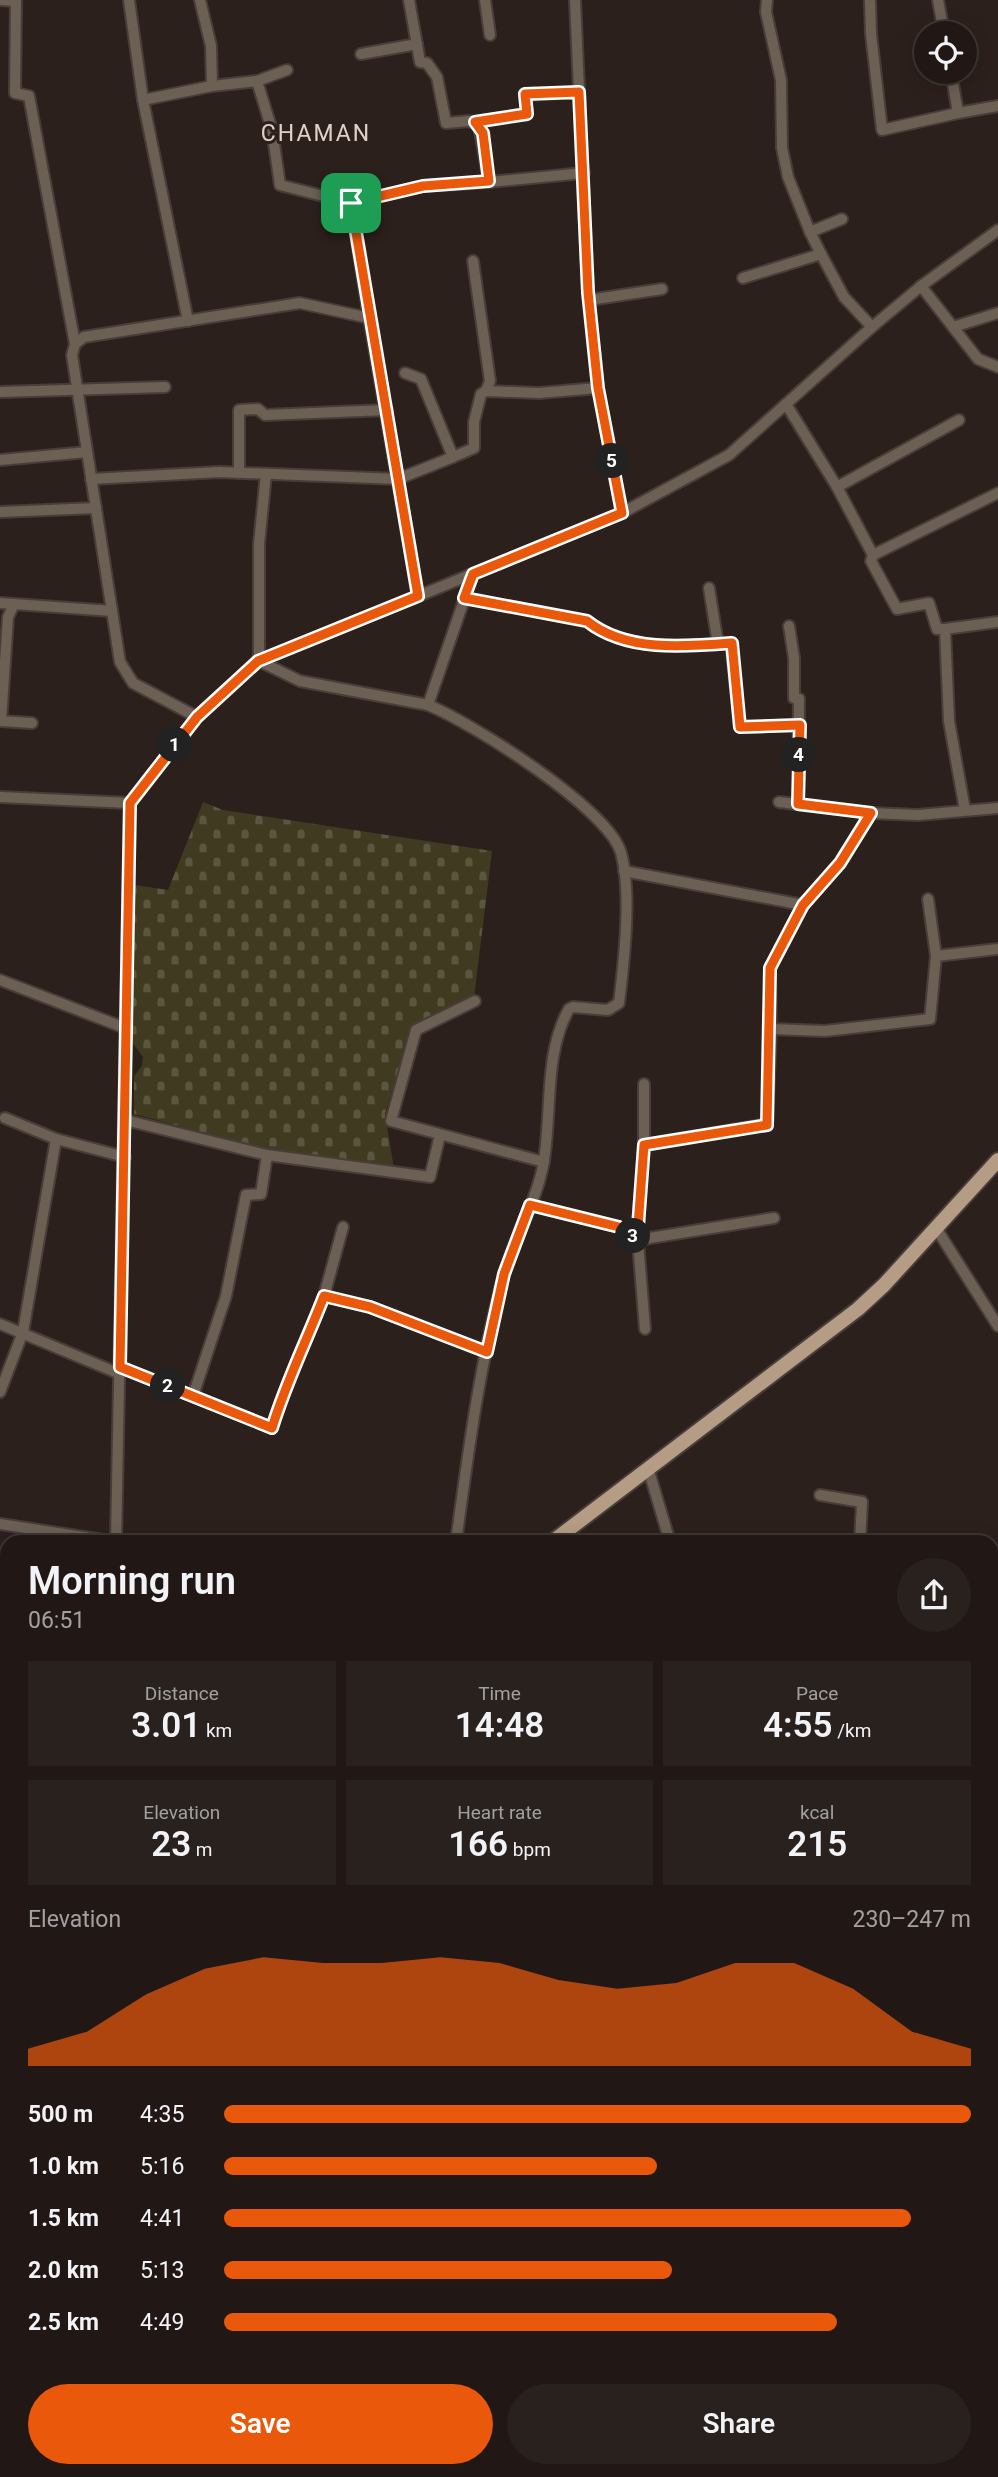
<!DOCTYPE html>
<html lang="en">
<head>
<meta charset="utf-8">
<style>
  body { margin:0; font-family:Roboto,sans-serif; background:#29211e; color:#f1f3f6; height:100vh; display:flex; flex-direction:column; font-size:26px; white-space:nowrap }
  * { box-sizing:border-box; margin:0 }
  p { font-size:23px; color:#a2a0a0 }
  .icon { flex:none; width:38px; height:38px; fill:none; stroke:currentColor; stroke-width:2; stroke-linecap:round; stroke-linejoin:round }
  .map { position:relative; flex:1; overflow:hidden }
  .details { position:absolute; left:0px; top:1535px; width:999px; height:943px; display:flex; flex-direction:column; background:#211815; border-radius:21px 21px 0 0; box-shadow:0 4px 18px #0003,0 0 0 2px #3e3734 }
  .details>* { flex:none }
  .controls { position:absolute; left:914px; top:21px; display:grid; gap:14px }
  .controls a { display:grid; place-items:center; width:63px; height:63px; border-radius:50%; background:#211815; box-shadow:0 4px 18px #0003,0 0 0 2px #3e3734; font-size:35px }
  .pin { position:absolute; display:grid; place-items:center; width:60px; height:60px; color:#fff; margin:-30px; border-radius:14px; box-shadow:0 4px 10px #0006 }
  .km { position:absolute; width:35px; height:35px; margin:-18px; border-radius:50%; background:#222; color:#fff; font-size:19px; line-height:35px; text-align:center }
  .round { display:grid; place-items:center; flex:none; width:74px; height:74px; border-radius:37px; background:#29211e }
  .head { display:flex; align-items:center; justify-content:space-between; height:119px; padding:0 28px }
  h1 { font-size:38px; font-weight:600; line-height:52px }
  .stats { display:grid; grid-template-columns:repeat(3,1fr); gap:10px; height:119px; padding:7px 28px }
  .stats div { display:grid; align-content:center; border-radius:0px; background:#29211e; text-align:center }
  .stats b { font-size:35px; font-weight:600 }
  .stats small { font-size:19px; font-weight:400 }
  .stats p { font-size:19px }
  .chart { height:196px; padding:14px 28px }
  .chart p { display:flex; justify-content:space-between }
  .chart svg { width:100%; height:126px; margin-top:7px; fill:#ea580c; opacity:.7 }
  .action { display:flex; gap:14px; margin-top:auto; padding:14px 28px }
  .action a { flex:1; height:80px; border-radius:42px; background:#ea580c; color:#fff; font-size:28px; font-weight:600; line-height:80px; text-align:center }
  .action a+a { background:#29211e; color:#f1f3f6 }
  ul { padding:0 28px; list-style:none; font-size:23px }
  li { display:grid; grid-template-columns:112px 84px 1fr; align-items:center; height:52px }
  li i { height:18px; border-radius:9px; background:#ea580c }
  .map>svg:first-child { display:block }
  .cemetery { fill:url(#cemetery-stones) }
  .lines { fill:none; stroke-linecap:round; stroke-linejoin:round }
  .minor-casing { stroke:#483d39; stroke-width:14 }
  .major-casing { stroke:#483d39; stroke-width:18 }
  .minor { stroke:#6c6054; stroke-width:10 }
  .major { stroke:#b59c84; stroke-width:14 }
  .route-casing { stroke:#fff; stroke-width:14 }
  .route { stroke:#ea580c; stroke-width:9 }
  .labels { text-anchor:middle; stroke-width:6; stroke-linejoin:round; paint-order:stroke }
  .quarter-label { font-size:23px; letter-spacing:2px; fill:#e1cfca; stroke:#2c201c }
</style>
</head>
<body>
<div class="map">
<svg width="998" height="2477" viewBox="0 0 998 2477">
  <defs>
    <pattern id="cemetery-stones" width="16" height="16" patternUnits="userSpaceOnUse" patternTransform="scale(1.75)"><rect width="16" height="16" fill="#403b20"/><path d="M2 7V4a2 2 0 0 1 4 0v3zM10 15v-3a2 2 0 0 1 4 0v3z" fill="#5b563f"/></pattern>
  </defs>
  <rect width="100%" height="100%" fill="#2c201c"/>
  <!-- cemetery -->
  <path class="cemetery" d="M203 802 223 810 492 851 474 997 412 1027 385 1114 394 1169 259 1147 134 1114V1076L142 1066 143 1057 131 1041 135 885 168 890Z"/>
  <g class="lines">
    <!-- minor casing -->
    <g class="minor-casing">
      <g id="minor">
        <path d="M0 0 15 1"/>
        <path d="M16 0 15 93 29 96 75 344"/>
        <path d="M129 0 143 100"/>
        <path d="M200 0 211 46 212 86"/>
        <path d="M485 0 490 35"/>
        <path d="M575 0 588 292 598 388 622 513"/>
        <path d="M767 0 766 12 781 80 782 148 788 177 810 232 842 219"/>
        <path d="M870 0 871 34 882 130 958 113"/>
        <path d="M938 0 944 33"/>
        <path d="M361 54 417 44"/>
        <path d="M287 70 257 81 272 130 280 185 351 203 369 318"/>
        <path d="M951 72 958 113 998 106"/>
        <path d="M475 122 527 114 525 95 579 92"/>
        <path d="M489 182 584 173"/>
        <path d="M351 203 423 186 489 182 479 125 469 121 446 123 437 77 427 63 420 62 409 0"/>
        <path d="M821 254 844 297 872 327"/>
        <path d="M473 261 490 381 486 391"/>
        <path d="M743 278 821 254 810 232"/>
        <path d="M921 286 978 359 998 367"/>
        <path d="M589 300 662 289"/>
        <path d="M188 321 143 100 212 86 257 81"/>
        <path d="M953 327 998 313"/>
        <path d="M0 392 165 387"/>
        <path d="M786 404 837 487 873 555 998 493"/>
        <path d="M453 457 474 448V422L481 394 486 391 539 393 598 388"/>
        <path d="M0 460 87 452"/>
        <path d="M239 473V410L258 409 265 415 387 410"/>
        <path d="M266 474 259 544V661L300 681 428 705"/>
        <path d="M91 479 219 472 398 479 453 457 421 379 405 373"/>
        <path d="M837 487 959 420"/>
        <path d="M0 512 96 508"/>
        <path d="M873 555 871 561 897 609 929 603 937 629H945"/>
        <path d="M709 588 718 644"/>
        <path d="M464 598 587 621C626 652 684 647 731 643L740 727 800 725"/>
        <path d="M0 603 14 604"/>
        <path d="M789 626 794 658V698L799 699 798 804"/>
        <path d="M197 717 133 683 120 662 72 355 75 344 84 337 300 303 369 318 418 596"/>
        <path d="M32 723 1 721 8 617 14 604 112 611"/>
        <path d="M0 797 130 803"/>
        <path d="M779 802 871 813"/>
        <path d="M998 808 918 815 871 813 840 863 803 905 770 968 771 1029 825 1031 930 1019 936 956 998 949"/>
        <path d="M965 810 949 721 945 629 998 622"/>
        <path d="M624 871 803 905"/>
        <path d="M928 899 936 956"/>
        <path d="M0 980 125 1028"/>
        <path d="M475 1001 416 1030 391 1121 544 1162"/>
        <path d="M771 1029 767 1124 644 1145 637 1240 774 1218"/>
        <path d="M644 1084V1145"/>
        <path d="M5 1118 56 1139"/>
        <path d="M125 1120 267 1155"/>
        <path d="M530 1205 619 1227 637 1240"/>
        <path d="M343 1227 324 1296 370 1307 487 1352"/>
        <path d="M936 1228 998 1326"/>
        <path d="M638 1242 645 1329"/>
        <path d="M0 1324 120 1374"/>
        <path d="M120 1367 272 1428C286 1382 307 1340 324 1296"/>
        <path d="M0 1392 23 1332 56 1139 125 1157"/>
        <path d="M193 1396 226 1296 246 1195 261 1194 267 1155 430 1177 440 1135"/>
        <path d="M648 1468 670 1542"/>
        <path d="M820 1495 862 1502 860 1542"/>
        <path d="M0 1524 116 1542 130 803 197 717 259 661 622 513 729 455 872 327 921 286 998 230"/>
        <path d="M456 1542C468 1453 480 1361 504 1275 514 1236 538 1200 544 1160 552 1111 544 1053 569 1009L573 1007 608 1010 619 1003C624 962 632 892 621 853 609 809 472 723 428 705L473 574"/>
        <path d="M992 1680 995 1646H998"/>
        <path d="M992 1797 998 1796"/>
        <path d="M0 1818 7 1817"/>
        <path d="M0 2009 7 2011"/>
        <path d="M992 2015 998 2014"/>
        <path d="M992 2134 998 2133"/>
        <path d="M992 2244 998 2243"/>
        <path d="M0 2260 7 2261"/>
        <path d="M992 2392 998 2406"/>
        <path d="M381 2471V2477"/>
        <path d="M590 2471V2477"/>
        <path d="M792 2471V2477"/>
        <path d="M38 2477V2471"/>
        <path d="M150 2477V2471"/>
        <path d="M259 2477V2471"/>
      </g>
    </g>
    <!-- major casing -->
    <g class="major-casing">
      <g id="major">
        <path d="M552 1542 858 1309 884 1285 998 1160"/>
        <path d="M0 1968 7 1964"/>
      </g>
    </g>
    <!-- minor -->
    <use href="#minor" class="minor"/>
    <!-- major -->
    <use href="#major" class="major"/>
  </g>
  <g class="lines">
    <!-- route casing -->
    <g class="route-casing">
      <path id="route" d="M579 92 588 292 598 388 622 513 473 574 464 598 587 621C626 652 684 647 732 643L740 727 800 725 798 804 871 813 840 863 803 905 770 968 767 1125 644 1145 637 1240 619 1227 530 1205 504 1274 487 1352 370 1307 324 1296C307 1340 286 1382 272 1428L120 1367 130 803 197 717 258 661 418 596 351 203 423 186 489 181 483 133 475 122 527 114 525 94Z"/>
    </g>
    <!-- route -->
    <use href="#route" class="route"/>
  </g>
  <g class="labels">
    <!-- quarter labels -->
    <g class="quarter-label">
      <text x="316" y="141">CHAMAN</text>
    </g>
  </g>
</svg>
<div class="controls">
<a><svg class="icon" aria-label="locate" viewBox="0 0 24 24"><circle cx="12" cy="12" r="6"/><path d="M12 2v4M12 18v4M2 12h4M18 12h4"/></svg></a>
</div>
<div class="pin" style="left:351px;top:203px;background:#1e9e55"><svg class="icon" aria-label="arrive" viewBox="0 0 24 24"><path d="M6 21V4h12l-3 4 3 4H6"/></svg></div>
<b class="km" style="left:175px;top:745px">1</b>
<b class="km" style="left:168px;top:1386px">2</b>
<b class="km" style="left:633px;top:1236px">3</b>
<b class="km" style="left:799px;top:755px">4</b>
<b class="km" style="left:612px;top:461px">5</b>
<section class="details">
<div class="head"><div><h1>Morning run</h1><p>06:51</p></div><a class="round"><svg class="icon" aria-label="share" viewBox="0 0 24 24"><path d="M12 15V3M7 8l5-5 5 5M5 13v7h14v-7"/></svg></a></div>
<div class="stats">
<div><p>Distance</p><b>3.01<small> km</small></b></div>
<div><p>Time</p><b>14:48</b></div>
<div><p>Pace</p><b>4:55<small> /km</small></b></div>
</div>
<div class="stats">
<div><p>Elevation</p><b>23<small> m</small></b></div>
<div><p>Heart rate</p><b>166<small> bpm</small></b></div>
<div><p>kcal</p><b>215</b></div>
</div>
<div class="chart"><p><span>Elevation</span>230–247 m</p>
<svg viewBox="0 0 160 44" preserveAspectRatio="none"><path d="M0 44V38L10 32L20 19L30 10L40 6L50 8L60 8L70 6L80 8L90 14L100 17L110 15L120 8L130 8L140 17L150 32L160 38V44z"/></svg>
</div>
<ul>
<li><b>500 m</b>4:35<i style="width:100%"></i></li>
<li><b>1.0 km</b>5:16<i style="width:58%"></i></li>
<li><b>1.5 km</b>4:41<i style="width:92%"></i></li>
<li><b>2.0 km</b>5:13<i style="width:60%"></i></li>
<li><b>2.5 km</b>4:49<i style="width:82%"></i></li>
</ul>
<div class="action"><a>Save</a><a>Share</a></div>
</section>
</div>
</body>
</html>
